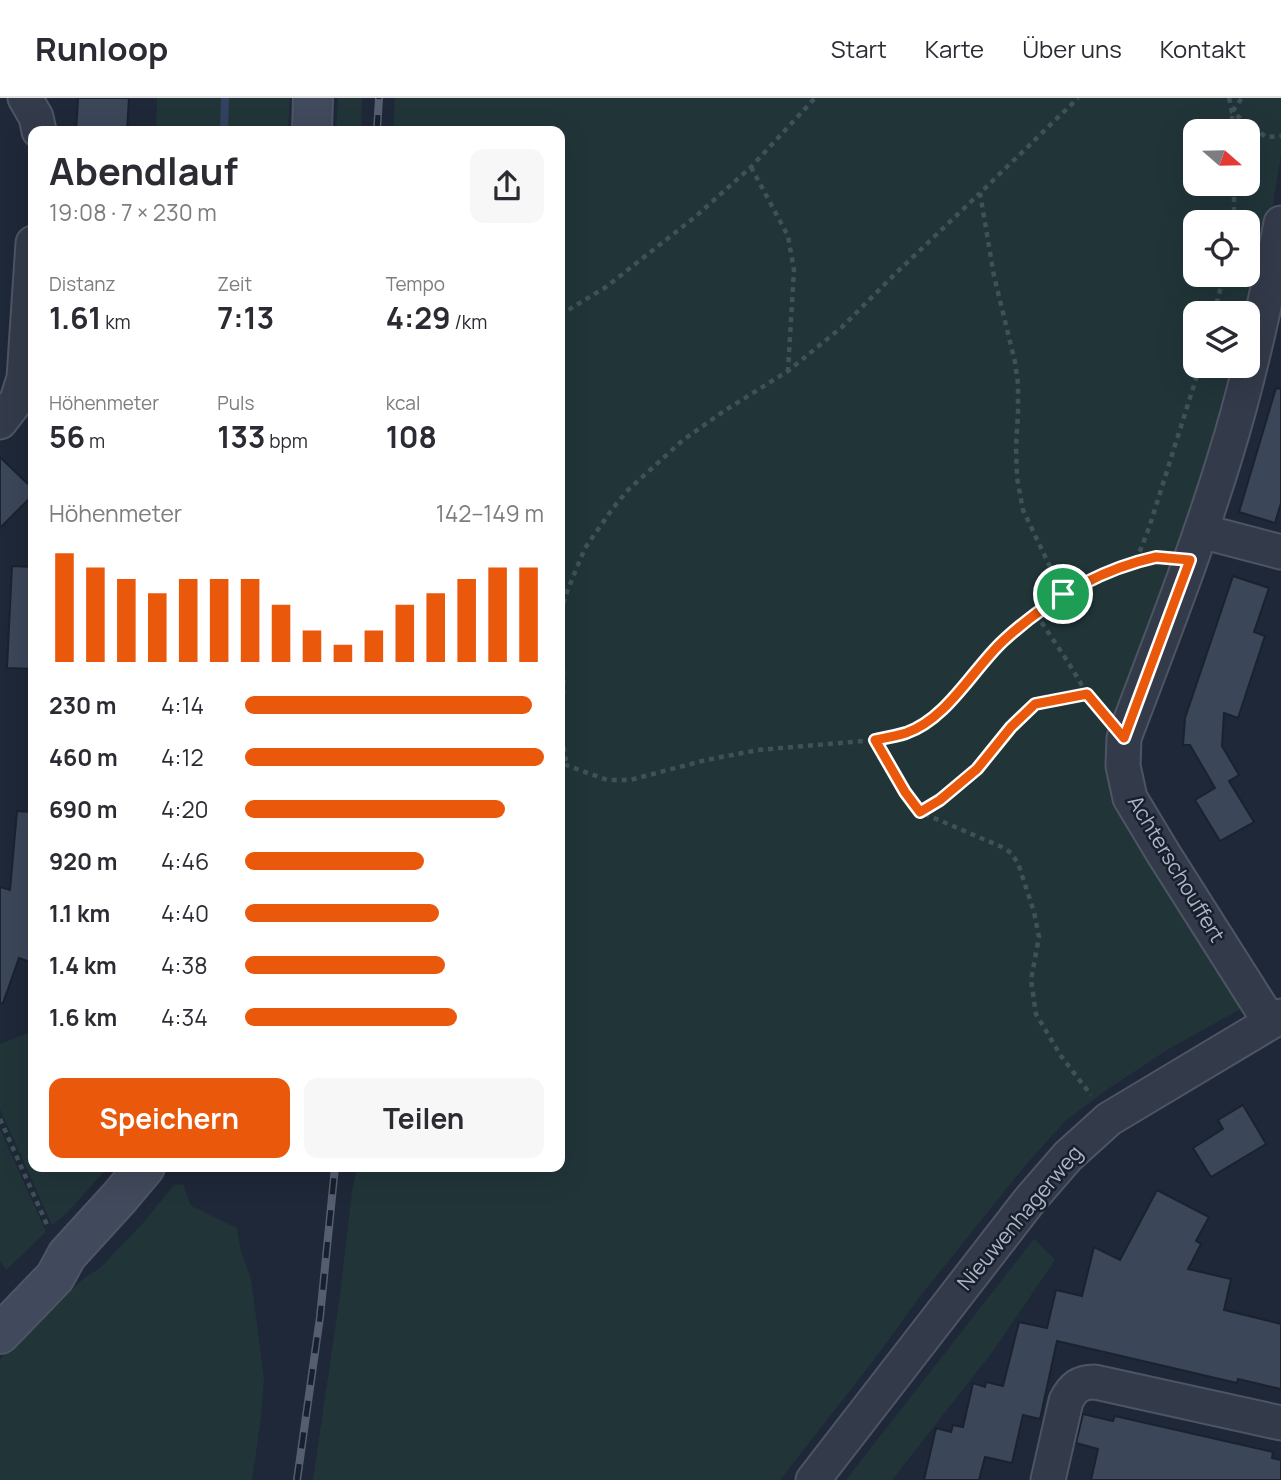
<!DOCTYPE html>
<html lang="de">
<head>
<meta charset="utf-8">
<style>
  body { margin:0; font-family:Manrope,sans-serif; background:#f7f7f7; color:#2b2b33; height:100vh; display:flex; flex-direction:column; font-size:26px; white-space:nowrap }
  * { box-sizing:border-box; margin:0 }
  p { font-size:23px; color:#7c7c81 }
  .icon { flex:none; width:38px; height:38px; fill:none; stroke:currentColor; stroke-width:2; stroke-linecap:round; stroke-linejoin:round }
  .map { position:relative; flex:1; overflow:hidden }
  .panel { position:absolute; left:28px; top:28px; width:537px; height:1046px; display:flex; flex-direction:column; background:#fff; border-radius:14px; box-shadow:0 7px 28px #0002 }
  .panel>* { flex:none }
  .needle { width:46px; rotate:110deg }
  .controls { position:absolute; left:1183px; top:21px; display:grid; gap:14px }
  .controls a { display:grid; place-items:center; width:77px; height:77px; border-radius:14px; background:#fff; box-shadow:0 7px 28px #0002; font-size:35px }
  .pin { position:absolute; display:grid; place-items:center; width:60px; height:60px; color:#fff; margin:-30px; border:4px solid #fff; border-radius:50%; box-shadow:0 2px 7px #0007 }
  .round { display:grid; place-items:center; flex:none; width:74px; height:74px; border-radius:14px; background:#f7f7f7 }
  .summary { display:flex; align-items:center; justify-content:space-between; height:119px; padding:0 21px }
  h1 { font-size:38px; font-weight:700; line-height:52px }
  .metrics { display:grid; grid-template-columns:repeat(3,1fr); gap:10px; height:119px; padding:7px 21px }
  .metrics div { display:grid; align-content:center }
  .metrics b { font-size:30px; font-weight:700 }
  .metrics small { font-size:19px; font-weight:400 }
  .metrics p { font-size:19px }
  .chart { height:196px; padding:14px 21px }
  .chart p { display:flex; justify-content:space-between }
  .chart svg { width:100%; height:126px; margin-top:7px; stroke:#ea580c; stroke-width:6 }
  .primary-button { display:flex; gap:14px; margin-top:auto; padding:14px 21px }
  .primary-button a { flex:1; height:80px; border-radius:14px; background:#ea580c; color:#fff; font-size:28px; font-weight:700; line-height:80px; text-align:center }
  .primary-button a+a { background:#f7f7f7; color:#2b2b33 }
  ul { padding:0 21px; list-style:none; font-size:23px }
  li { display:grid; grid-template-columns:112px 84px 1fr; align-items:center; height:52px }
  li i { height:18px; border-radius:9px; background:#ea580c }
  header { display:flex; align-items:center; gap:42px; box-sizing:border-box; height:98px; padding:0 35px; background:#fff; border-bottom:2px solid #e1e1e2 }
  header strong { font-size:33px }
  nav { display:flex; gap:38px; margin-inline-start:auto; font-size:24px }
  .map>svg:first-child { display:block }
  .green { fill:#213539; fill-rule:evenodd }
  .lines { fill:none; stroke-linecap:round; stroke-linejoin:round }
  .stream { stroke:#324261; stroke-width:8 }
  .building { fill:#3b4659; stroke:#1b222f; stroke-width:2 }
  .street-casing { stroke:#4d5564; stroke-width:37 }
  .secondary-casing { stroke:#4d5564; stroke-width:42 }
  .path { stroke:#3f5257; stroke-width:4.5; stroke-dasharray:5 5; stroke-linecap:butt }
  .street { stroke:#333a49; stroke-width:33 }
  .secondary { stroke:#41495c; stroke-width:38 }
  .rail-casing { stroke:#555e70; stroke-width:8 }
  .rail { stroke:#19202d; stroke-width:5; stroke-dasharray:16; stroke-linecap:butt }
  .route-casing { stroke:#fff; stroke-width:14 }
  .route { stroke:#ea580c; stroke-width:9 }
  .labels { text-anchor:middle; stroke-width:5; stroke-linejoin:round; paint-order:stroke }
  .street-label { font-size:21px; fill:#adb5c6; stroke:#19202d }
</style>
</head>
<body>
<header>
<strong>Runloop</strong>
<nav><a>Start</a><a>Karte</a><a>Über uns</a><a>Kontakt</a></nav>
</header>
<div class="map">
<svg width="1281" height="1382" viewBox="0 0 1281 1382">
  <rect width="100%" height="100%" fill="#1f2838"/>
  <!-- green -->
  <g class="green">
    <path d="M157 0H290L288 33H156Z"/>
    <path d="M338 0H362L361 33H336Z"/>
    <path d="M395 0H1281V56L1268 138 1248 215H1195V268H1238L1224 318 1113 633 1242 910 1167 952 1105 993 1065 1023 1023 1070 918 1201 873 1263 780 1382H313L340 1197 352 1093 357 1069H560V33H393ZM1195 33H1248V86H1195ZM1195 124H1248V177H1195Z"/>
    <path d="M33 933V1069H108L66 1116 52 1127 0 1011V946Z"/>
    <path d="M0 1031 46 1134 6 1172 0 1163Z"/>
    <path d="M183 1086 191 1108 237 1130 241 1154 251 1181 264 1281 261 1320 252 1382H0V1262L6 1254 83 1181 100 1170 143 1125 174 1087Z"/>
    <path d="M1034 1141 1055 1162 993 1253 892 1382H846Z"/>
  </g>
  <g class="lines">
    <!-- stream -->
    <path class="stream" d="M224 33 225 0"/>
  </g>
  <!-- building -->
  <g class="building">
    <path d="M78 0H129L127 33H76Z"/>
    <path d="M1276 290 1281 291V405L1275 425 1239 414Z"/>
    <path d="M0 359 33 391V397L0 430Z"/>
    <path d="M12 468 33 469V571L7 570Z"/>
    <path d="M1233 478 1269 490 1254 534 1265 538 1238 620 1224 615 1222 648 1239 677 1229 683 1254 724 1220 743 1195 702 1215 690 1190 647H1183L1185 620Z"/>
    <path d="M17 713 33 714V865L19 860 3 905H0V789L10 792Z"/>
    <path d="M1243 1007 1266 1046 1211 1079 1193 1050 1223 1031 1218 1022Z"/>
    <path d="M1157 1092 1209 1119 1196 1143 1201 1146 1188 1171 1231 1181 1224 1212 1281 1226V1291L1238 1281 1237 1285 1057 1243 1040 1321 1023 1317 1012 1365 985 1359 979 1382H924L936 1330 951 1334 953 1327 963 1329 973 1285 985 1289 986 1284 1003 1288 1019 1224 1047 1230 1056 1192 1082 1198 1094 1149 1120 1162Z"/>
    <path d="M1083 1316 1113 1323 1115 1318 1273 1354 1272 1360 1281 1362V1382H1091L1098 1351 1076 1345Z"/>
  </g>
  <g class="lines">
    <!-- street casing -->
    <g class="street-casing">
      <g id="street">
        <path d="M25 0 36 19 39 33"/>
        <path d="M0 324 17 302 24 280 33 145"/>
        <path d="M1201 433 1281 454"/>
        <path d="M1270 924 1163 755 1130 700 1123 668 1124 640C1159 547 1196 454 1225 359 1249 282 1266 204 1281 125"/>
        <path d="M813 1382 1029 1103 1068 1058 1109 1021 1281 918"/>
        <path d="M1048 1382 1066 1303C1073 1289 1080 1284 1095 1284L1281 1325"/>
      </g>
    </g>
    <!-- secondary casing -->
    <g class="secondary-casing">
      <g id="secondary">
        <path d="M312 33 313 0"/>
        <path d="M0 1236 55 1179 67 1157 119 1100 145 1069"/>
      </g>
    </g>
    <!-- path -->
    <g class="path">
      <path d="M1229 0 1232 14 1266 39 1281 38"/>
      <path d="M1232 33V14L1242 0"/>
      <path d="M751 69 788 138 794 172 788 272"/>
      <path d="M1234 124V86"/>
      <path d="M1214 215 1224 177"/>
      <path d="M560 217 606 189 695 119 751 69 815 0"/>
      <path d="M1136 463 1149 430 1200 268"/>
      <path d="M1063 496C1086 483 1136 457 1163 459"/>
      <path d="M560 515 568 491 585 450 613 410 628 392 683 342 724 313 788 273 842 229 894 177 979 96"/>
      <path d="M1036 516 1068 564 1087 596 1102 614"/>
      <path d="M560 542C564 569 565 597 560 624"/>
      <path d="M560 629 566 663"/>
      <path d="M875 642 905 694 920 714 1002 749 1011 755 1018 765 1034 814 1039 839 1031 882 1036 916 1061 958 1091 997"/>
      <path d="M560 657 566 667 607 682H630L706 662 758 652 875 642 908 634 931 621 961 592 1001 545 1063 496 1023 412 1017 380 1016 349 1018 315V286L1015 264 994 178 980 95 1078 0"/>
      <path d="M920 714 940 702 977 672 1011 629 1035 606 1087 596"/>
      <path d="M0 1021 48 1129"/>
    </g>
    <!-- street -->
    <use href="#street" class="street"/>
    <!-- secondary -->
    <use href="#secondary" class="secondary"/>
    <!-- rail casing -->
    <g class="rail-casing">
      <g id="rail">
        <path d="M377 33 379 0"/>
        <path d="M297 1382 320 1219 335 1069"/>
      </g>
    </g>
    <!-- rail -->
    <use href="#rail" class="rail"/>
  </g>
  <g class="lines">
    <!-- route casing -->
    <g class="route-casing">
      <path id="route" d="M1156 459 1190 462 1124 640 1087 596 1035 606 1011 629 977 671 940 702 920 714 905 694 875 642C885 640 896 638 906 635 947 621 973 571 1003 543 1048 502 1097 472 1156 459Z"/>
    </g>
    <!-- route -->
    <use href="#route" class="route"/>
  </g>
  <g class="labels">
    <!-- street labels -->
    <g class="street-label">
      <text transform="translate(1176 771) rotate(59)" y="7">Achterschouffert</text>
      <text transform="translate(1020 1120) rotate(-50)" y="7">Nieuwenhagerweg</text>
    </g>
  </g>
</svg>
<div class="controls">
<a><svg class="needle" viewBox="-14 -14 28 28"><path d="M0-13l5 13h-10z" fill="#e53935"/><path d="M0 13l5-13h-10z" fill="#7c7c81"/></svg></a>
<a><svg class="icon" aria-label="locate" viewBox="0 0 24 24"><circle cx="12" cy="12" r="6"/><path d="M12 2v4M12 18v4M2 12h4M18 12h4"/></svg></a>
<a><svg class="icon" aria-label="layers" viewBox="0 0 24 24"><path d="M12 4l9 5-9 5-9-5zM3 14l9 5 9-5"/></svg></a>
</div>
<div class="pin" style="left:1063px;top:496px;background:#1e9e55"><svg class="icon" aria-label="arrive" viewBox="0 0 24 24"><path d="M6 21V4h12l-3 4 3 4H6"/></svg></div>
<section class="panel">
<div class="summary"><div><h1>Abendlauf</h1><p>19:08 · 7 × 230 m</p></div><a class="round"><svg class="icon" aria-label="share" viewBox="0 0 24 24"><path d="M12 15V3M7 8l5-5 5 5M5 13v7h14v-7"/></svg></a></div>
<div class="metrics">
<div><p>Distanz</p><b>1.61<small> km</small></b></div>
<div><p>Zeit</p><b>7:13</b></div>
<div><p>Tempo</p><b>4:29<small> /km</small></b></div>
</div>
<div class="metrics">
<div><p>Höhenmeter</p><b>56<small> m</small></b></div>
<div><p>Puls</p><b>133<small> bpm</small></b></div>
<div><p>kcal</p><b>108</b></div>
</div>
<div class="chart"><p><span>Höhenmeter</span>142–149 m</p>
<svg viewBox="0 0 160 44" preserveAspectRatio="none"><path d="M5 44V6M15 44V11M25 44V15M35 44V20M45 44V15M55 44V15M65 44V15M75 44V24M85 44V33M95 44V38M105 44V33M115 44V24M125 44V20M135 44V15M145 44V11M155 44V11"/></svg>
</div>
<ul>
<li><b>230 m</b>4:14<i style="width:96%"></i></li>
<li><b>460 m</b>4:12<i style="width:100%"></i></li>
<li><b>690 m</b>4:20<i style="width:87%"></i></li>
<li><b>920 m</b>4:46<i style="width:60%"></i></li>
<li><b>1.1 km</b>4:40<i style="width:65%"></i></li>
<li><b>1.4 km</b>4:38<i style="width:67%"></i></li>
<li><b>1.6 km</b>4:34<i style="width:71%"></i></li>
</ul>
<div class="primary-button"><a>Speichern</a><a>Teilen</a></div>
</section>
</div>
</body>
</html>
